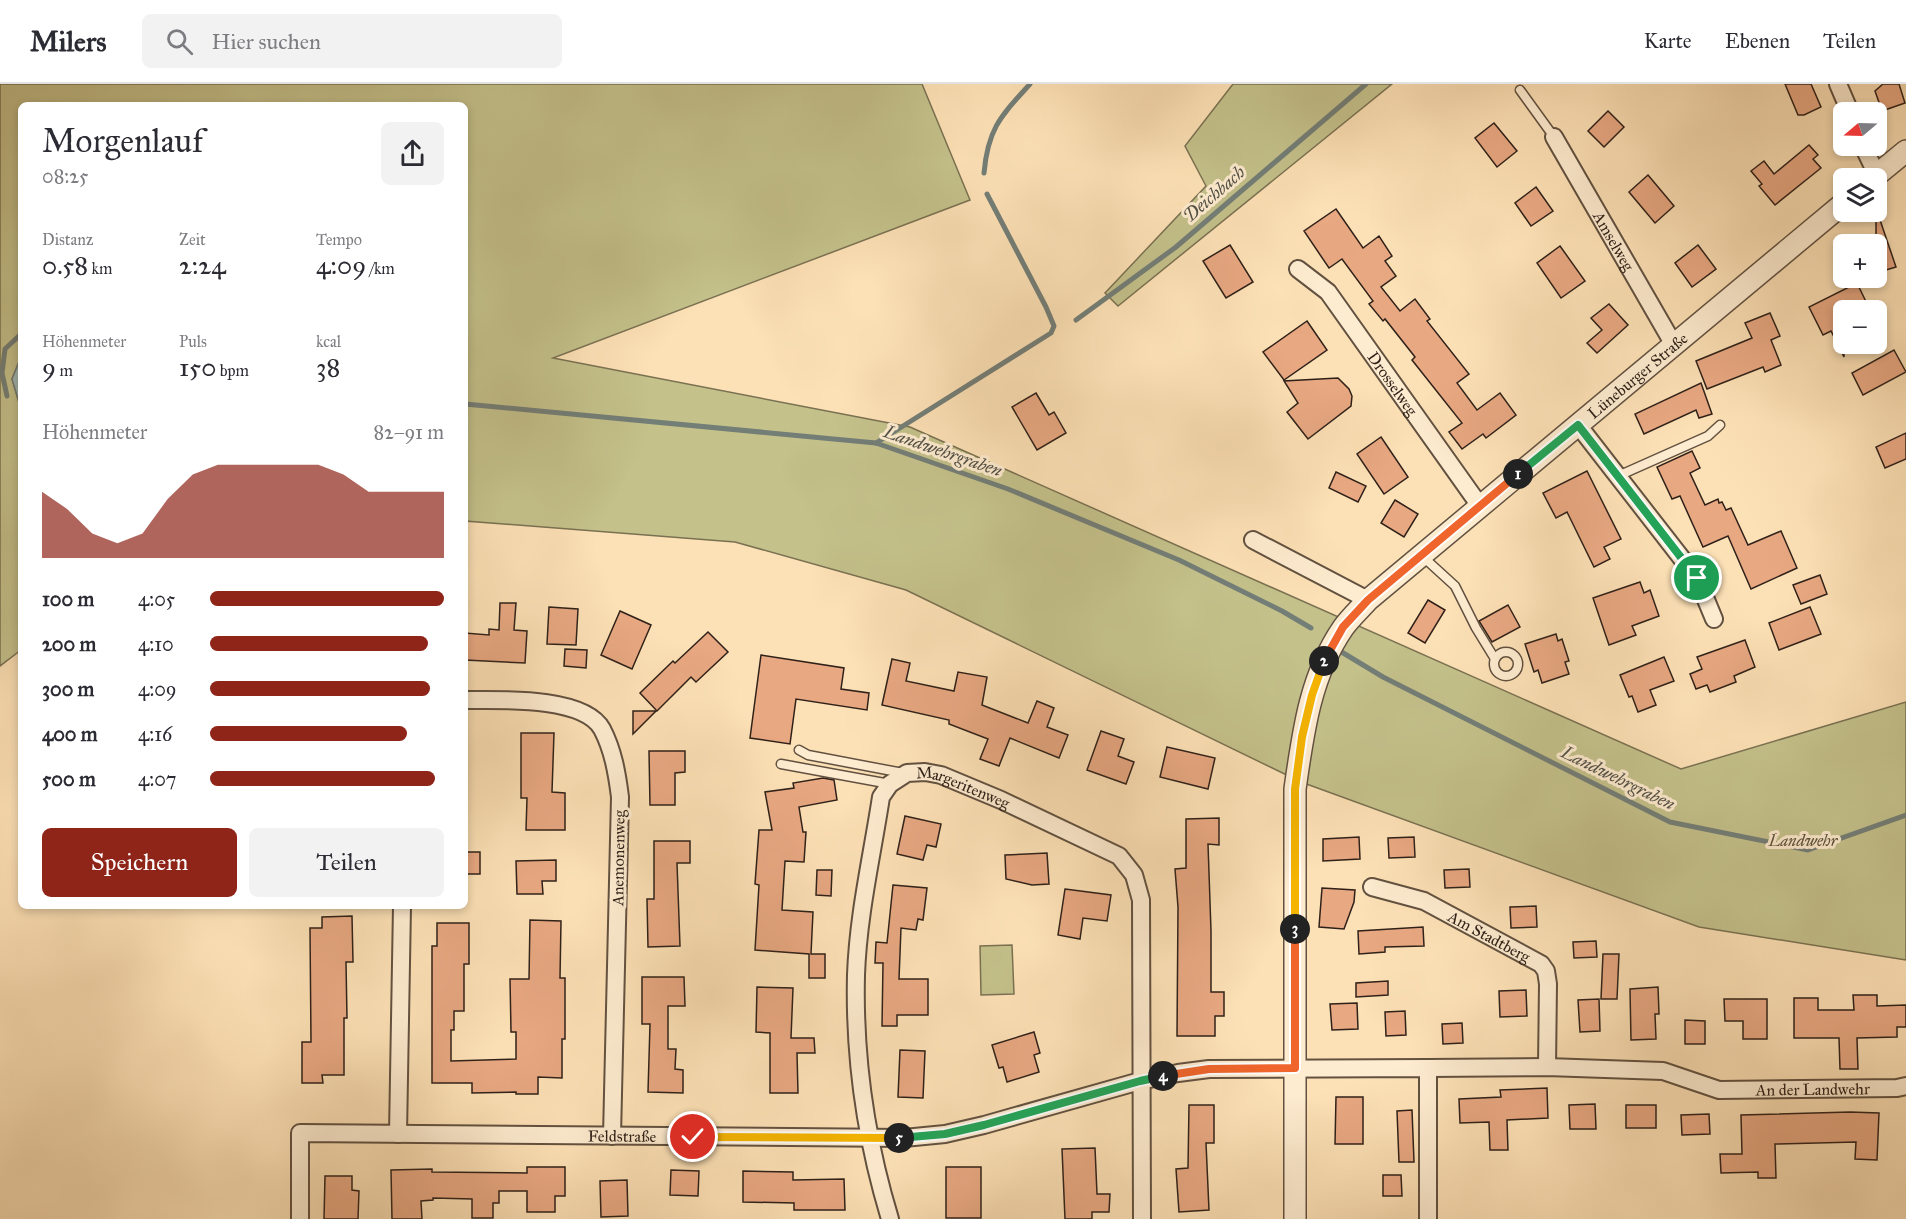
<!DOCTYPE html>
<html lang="de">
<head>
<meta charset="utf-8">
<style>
  body { margin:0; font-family:"IM FELL Great Primer",serif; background:#f2f2f3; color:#2b2b33; height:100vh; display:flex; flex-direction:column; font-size:22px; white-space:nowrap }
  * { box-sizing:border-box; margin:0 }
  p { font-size:20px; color:#7c7c81 }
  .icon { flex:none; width:33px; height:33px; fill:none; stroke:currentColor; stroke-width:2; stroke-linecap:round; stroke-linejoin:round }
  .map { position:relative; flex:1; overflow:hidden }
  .panel { position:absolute; left:18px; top:18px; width:450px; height:807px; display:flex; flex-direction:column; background:#fff; border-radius:9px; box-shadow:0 3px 9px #0003 }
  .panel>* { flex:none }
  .needle { width:39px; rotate:251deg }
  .controls { position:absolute; left:1833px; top:18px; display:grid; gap:12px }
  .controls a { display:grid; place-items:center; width:54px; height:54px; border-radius:9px; background:#fff; box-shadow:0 3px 9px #0003; font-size:30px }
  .pin { position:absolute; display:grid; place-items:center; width:51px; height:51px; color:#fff; margin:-26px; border:3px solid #fff; border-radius:50%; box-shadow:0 2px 6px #0007 }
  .km { position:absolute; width:30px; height:30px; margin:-15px; border-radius:50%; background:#222; color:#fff; font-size:16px; line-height:30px; text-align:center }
  .round { display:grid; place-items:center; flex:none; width:63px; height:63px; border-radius:9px; background:#f2f2f3 }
  .headline { display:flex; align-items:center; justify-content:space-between; height:102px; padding:0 24px }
  h1 { font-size:33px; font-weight:600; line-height:45px }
  .figures { display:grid; grid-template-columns:repeat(3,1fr); gap:9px; height:102px; padding:6px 24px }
  .figures div { display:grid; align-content:center }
  .figures b { font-size:26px; font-weight:600 }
  .figures small { font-size:16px; font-weight:400 }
  .figures p { font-size:16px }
  .chart { height:168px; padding:12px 24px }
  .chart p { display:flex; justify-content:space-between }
  .chart svg { width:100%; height:108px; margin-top:6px; fill:#8f2418; opacity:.7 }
  .button { display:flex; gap:12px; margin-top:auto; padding:12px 24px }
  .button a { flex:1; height:69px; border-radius:9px; background:#8f2418; color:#fff; font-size:24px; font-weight:600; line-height:69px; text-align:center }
  .button a+a { background:#f2f2f3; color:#2b2b33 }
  ul { padding:0 24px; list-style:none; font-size:20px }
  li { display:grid; grid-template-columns:96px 72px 1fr; align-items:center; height:45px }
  li i { height:15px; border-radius:8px; background:#8f2418 }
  header { display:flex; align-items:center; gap:36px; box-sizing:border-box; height:84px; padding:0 30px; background:#fff; border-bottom:2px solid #e1e1e2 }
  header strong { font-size:28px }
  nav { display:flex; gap:33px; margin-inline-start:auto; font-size:21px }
  .search { width:420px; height:54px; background:#f2f2f3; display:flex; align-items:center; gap:15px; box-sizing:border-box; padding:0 21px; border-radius:9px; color:#7c7c81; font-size:22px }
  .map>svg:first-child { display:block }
  .green { fill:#c4c18b; stroke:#7a7152; stroke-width:1.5 }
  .water { fill:#a1bcb5; stroke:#737e77; stroke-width:1.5 }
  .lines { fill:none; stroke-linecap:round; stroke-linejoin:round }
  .stream { stroke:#737e77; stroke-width:5 }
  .building { fill:#e8a882; stroke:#2f2119; stroke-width:1.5 }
  .service-casing { stroke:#625140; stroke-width:11 }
  .minor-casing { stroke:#625140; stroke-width:20 }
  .tertiary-casing { stroke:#625140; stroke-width:24 }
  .service { stroke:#feecd0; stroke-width:8 }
  .minor { stroke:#feecd0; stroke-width:16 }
  .tertiary { stroke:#feecd0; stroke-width:21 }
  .split-1-casing { stroke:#fff; stroke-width:12 }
  .split-2-casing { stroke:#fff; stroke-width:12 }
  .split-3-casing { stroke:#fff; stroke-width:12 }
  .split-4-casing { stroke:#fff; stroke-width:12 }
  .split-5-casing { stroke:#fff; stroke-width:12 }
  .split-6-casing { stroke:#fff; stroke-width:12 }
  .split-1 { stroke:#22a559; stroke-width:8 }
  .split-2 { stroke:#f0652b; stroke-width:8 }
  .split-3 { stroke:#f5b400; stroke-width:8 }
  .split-4 { stroke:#f0652b; stroke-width:8 }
  .split-5 { stroke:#22a559; stroke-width:8 }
  .split-6 { stroke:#f5b400; stroke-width:8 }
  .labels { text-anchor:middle; stroke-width:6; stroke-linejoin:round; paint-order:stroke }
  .street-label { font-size:16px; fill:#2f2119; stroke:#feecd0 }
  .park-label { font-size:16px; font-style:italic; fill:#5c513b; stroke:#feecd0 }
  .water-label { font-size:18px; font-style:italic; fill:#515048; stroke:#feecd0 }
</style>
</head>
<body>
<header>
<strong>Milers</strong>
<div class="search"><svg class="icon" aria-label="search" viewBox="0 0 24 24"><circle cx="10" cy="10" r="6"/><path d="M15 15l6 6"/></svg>Hier suchen</div>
<nav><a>Karte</a><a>Ebenen</a><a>Teilen</a></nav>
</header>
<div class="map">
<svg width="1906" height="1135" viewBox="0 0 1906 1135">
  <rect width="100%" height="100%" fill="#fde1b6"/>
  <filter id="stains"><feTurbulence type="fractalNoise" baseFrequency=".00333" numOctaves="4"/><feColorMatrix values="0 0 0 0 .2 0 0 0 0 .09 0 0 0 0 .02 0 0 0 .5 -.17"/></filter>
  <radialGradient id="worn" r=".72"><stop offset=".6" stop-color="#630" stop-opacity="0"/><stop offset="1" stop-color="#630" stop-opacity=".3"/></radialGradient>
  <!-- green -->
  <g class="green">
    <path d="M0 0H922L970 116 553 274 910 343 1681 685 1906 618V876L1699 843 1301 698 906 506 735 458 465 437V21H21V273L12 295 21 325V566L0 582Z"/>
    <path d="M1233 0H1392L1118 222 1105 209 1206 102 1185 62Z"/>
    <path d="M1012 861 1014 910 981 911 980 862Z"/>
  </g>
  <!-- water -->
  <path class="water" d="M21 273V325L12 295Z"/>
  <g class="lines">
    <!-- stream -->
    <g class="stream">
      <path d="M984 89C988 44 1001 32 1030 0"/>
      <path d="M1076 236 1176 163 1366 0"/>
      <path d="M7 312 2 289 5 265 21 250"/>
      <path d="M465 320 876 359 1008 405 1179 476 1282 527 1311 544"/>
      <path d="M876 359 1051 249 1054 242 1046 223 987 110"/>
      <path d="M1335 564 1383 593 1670 738 1808 766 1906 731"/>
    </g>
  </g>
  <!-- building -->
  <g class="building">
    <path d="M1785 0H1811L1821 23 1804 31H1798Z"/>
    <path d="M1883 0H1899L1905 19 1882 27 1875 7Z"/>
    <path d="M1608 27 1624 43 1604 63 1588 47Z"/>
    <path d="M1494 39 1517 67 1497 83 1475 54Z"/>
    <path d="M1809 61 1818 71 1813 75 1821 84 1775 121 1759 102 1762 100 1751 87 1764 77 1774 90Z"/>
    <path d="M1648 91 1674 122 1655 139 1629 108Z"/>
    <path d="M1536 103 1553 127 1531 142 1515 119Z"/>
    <path d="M1336 125 1363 164 1379 152 1392 172 1385 177 1396 192 1381 203 1400 227 1415 215 1430 235 1427 237 1469 290 1457 299 1477 326 1500 309 1516 331 1486 354 1483 350 1462 365 1449 348 1462 339 1412 276 1415 273 1385 235 1383 237 1369 220 1373 217 1342 175 1329 184 1304 147Z"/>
    <path d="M1879 133 1896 183 1876 189V134Z"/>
    <path d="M1230 161 1253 198 1226 214 1203 177Z"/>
    <path d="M1698 161 1716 185 1692 203 1675 179Z"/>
    <path d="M1560 162 1585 197 1561 214 1537 179Z"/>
    <path d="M1857 199 1870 226H1844V273L1831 247 1823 251 1809 223Z"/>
    <path d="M1609 220 1628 241 1597 269 1587 259 1602 246 1591 234Z"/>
    <path d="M1770 229 1780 252 1771 256 1781 281 1765 288 1763 283 1707 305 1696 277 1752 254 1745 239Z"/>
    <path d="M1307 237 1327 266 1284 296 1263 268Z"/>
    <path d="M1894 266 1906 288 1863 311 1852 289Z"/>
    <path d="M1338 294 1349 305 1352 312 1351 322 1308 355 1287 328 1298 319 1284 297Z"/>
    <path d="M1701 299 1712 330 1699 334 1696 326 1644 350 1635 330Z"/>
    <path d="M1036 309 1049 331 1054 328 1066 349 1037 366 1012 323Z"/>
    <path d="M1906 349V375L1885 384 1876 363Z"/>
    <path d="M1381 353 1408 393 1384 410 1357 370Z"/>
    <path d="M1692 367 1700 384 1690 389 1705 421 1718 415 1719 419 1722 418 1726 426 1731 424 1748 461 1781 447 1797 484 1751 505 1728 452 1703 463 1680 412 1672 415 1657 383Z"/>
    <path d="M1587 387 1621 455 1604 463 1610 475 1594 483 1567 428 1556 434 1543 409Z"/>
    <path d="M1336 388 1366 402 1358 418 1329 404Z"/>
    <path d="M1395 416 1418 430 1404 453 1381 439Z"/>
    <path d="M1820 491 1827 510 1801 520 1793 501Z"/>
    <path d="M1640 498 1644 509 1650 506 1659 532 1632 542 1636 551 1609 561 1593 514Z"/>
    <path d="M1428 516 1445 526 1425 559 1408 549Z"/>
    <path d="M500 519H516L514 546 527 547 525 579 465 576V549L489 551V545L499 546Z"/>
    <path d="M1508 521 1520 543 1492 558 1479 537Z"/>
    <path d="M549 523 578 525 576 561 547 560Z"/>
    <path d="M1810 523 1821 550 1779 566 1769 539Z"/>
    <path d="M620 527 651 541 632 585 601 571Z"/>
    <path d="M708 548 728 568 696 598 691 593 657 627 640 609 673 577 675 579Z"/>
    <path d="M1556 550 1558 557 1562 555 1569 577 1565 578 1569 590 1542 599 1538 586 1534 588 1525 560Z"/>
    <path d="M1745 556 1755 583 1734 592 1736 598 1710 608 1707 601 1696 605 1690 590 1702 585 1697 573Z"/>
    <path d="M565 565 587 566 586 584 564 582Z"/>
    <path d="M761 571 844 584 841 605 869 609 867 626 796 615 790 660 750 654Z"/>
    <path d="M1664 573 1674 597 1650 606 1656 621 1638 628 1632 612 1629 613 1620 591Z"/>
    <path d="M892 575 910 579 906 597 954 607 958 588 987 593 982 621 1028 639 1037 617 1054 624 1047 643 1068 651 1059 674 1010 654 999 682 980 675 988 655 949 640V636L882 621Z"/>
    <path d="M633 627H656L633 650Z"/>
    <path d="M1101 647 1124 655 1118 672 1134 678 1126 700 1087 686Z"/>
    <path d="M521 649H554L552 708 565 709V746H526L527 714H521Z"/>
    <path d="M1167 663 1215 674 1208 705 1160 693Z"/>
    <path d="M649 667H685V688L675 689V721H650Z"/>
    <path d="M823 694 834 696 837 716 799 723 803 748H806L804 778 785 777 782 826 813 828 811 870H825V894H809V870L755 866 759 801 755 800 759 746H772L765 708 794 704 793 699Z"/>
    <path d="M905 732 941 740 936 763 927 761 923 776 897 770Z"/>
    <path d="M1219 734V761L1208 760 1211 847V908H1224V932H1215V952H1177L1178 823 1175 785 1186 784V735Z"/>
    <path d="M1359 753 1360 775 1323 777V755Z"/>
    <path d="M1414 753 1415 773 1389 774 1388 754Z"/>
    <path d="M654 757H690V779H677L680 862 648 863 647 815H654Z"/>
    <rect x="465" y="768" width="15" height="22"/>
    <path d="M1047 769 1049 800 1032 801 1006 795 1005 771Z"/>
    <path d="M556 776V797H542L543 810H517L516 777Z"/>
    <path d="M1469 785 1470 803 1445 804 1444 786Z"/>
    <path d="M817 786H832L831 812 816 811Z"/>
    <path d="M893 801 927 804 923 836 918 835 916 846 901 844 899 895H928V931H897V942H882L883 879H875L876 858 887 859Z"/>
    <path d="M1322 804 1355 806 1354 818 1344 845 1319 843Z"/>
    <path d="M1065 805 1111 811 1107 837 1083 834 1080 855 1058 851Z"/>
    <path d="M1536 822 1537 843 1511 844 1510 823Z"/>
    <path d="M352 832 353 878H346L347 934H344V991H322L323 999H302V958H311L310 844H322V833Z"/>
    <path d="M530 836 561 837 560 894H565V955H562V994L538 993V1010H516V1008L472 1009V999H432V862H437V839H469V880H464V927H454V946H451V977L516 975V948H511L510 895H529Z"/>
    <path d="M1423 843 1424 862 1385 863V868L1359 870 1358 847Z"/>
    <path d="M1596 857 1597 873 1574 874 1573 858Z"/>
    <path d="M1603 870H1619L1617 915H1601Z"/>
    <path d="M642 893H684L685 922H668V965H676L675 985 683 986V1009L648 1008 650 940H642Z"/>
    <path d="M1388 897V911L1356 913V899Z"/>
    <path d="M757 903 793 904 791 954H814L815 969H797L798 1009H770V949L756 948Z"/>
    <path d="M1658 903 1659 930H1655L1656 955 1631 956 1630 905Z"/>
    <path d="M1526 906 1527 932 1500 933 1499 907Z"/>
    <path d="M1853 911H1877V922L1906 921V943H1897V953L1857 954 1858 985H1840L1839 954H1794V914H1818V926H1854Z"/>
    <path d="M1599 915 1600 947 1580 948 1578 916Z"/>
    <path d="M1724 915H1767V955H1743V937H1725Z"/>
    <path d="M1357 919 1358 945 1332 946 1330 920Z"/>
    <path d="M1405 927 1406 951 1386 952 1385 928Z"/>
    <path d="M1685 936 1705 937V960H1685Z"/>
    <path d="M1462 939 1463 959 1443 960 1442 940Z"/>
    <path d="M1034 948 1040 969 1034 971 1039 988 1007 998 1003 983 999 984 992 961Z"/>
    <path d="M900 966 925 967 923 1014 898 1013Z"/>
    <path d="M1547 1004 1548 1034 1507 1036 1508 1066H1490L1489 1038 1460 1039 1459 1015 1501 1013 1500 1006Z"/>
    <path d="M1336 1013H1363V1060H1335Z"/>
    <path d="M1595 1020 1596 1045H1570L1569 1021Z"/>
    <path d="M1189 1021H1214V1059H1206L1209 1126 1179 1128 1176 1085 1188 1084Z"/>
    <rect x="1626" y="1021" width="30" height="23"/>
    <path d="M1412 1026 1414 1078H1399L1397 1027Z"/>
    <path d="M1850 1028 1879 1029 1877 1076 1855 1075 1856 1058 1775 1060 1776 1094H1758V1088L1721 1089 1720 1070H1742L1741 1031Z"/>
    <path d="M1709 1030 1710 1050 1682 1051 1681 1031Z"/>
    <path d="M1095 1064 1097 1110H1110L1109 1128H1092V1135H1065L1062 1065Z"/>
    <path d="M527 1083H565V1112H555V1128H527V1107H499V1119H493V1134H472V1115L433 1114V1116L421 1117 422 1135H392L391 1086 432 1085V1088L527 1089Z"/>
    <rect x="946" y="1083" width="35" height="51"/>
    <path d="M671 1086 699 1087 698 1112 670 1111Z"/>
    <path d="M743 1087 793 1088V1096L844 1095 845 1126H794V1119L743 1118Z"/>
    <path d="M1383 1091H1401L1402 1112H1383Z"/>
    <path d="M325 1092H352V1106L359 1107 358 1135H324Z"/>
    <path d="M627 1096 628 1132 601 1133 600 1097Z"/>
  </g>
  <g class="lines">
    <!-- service casing -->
    <g class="service-casing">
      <g id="service">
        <path d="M1520 6 1554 53"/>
        <path d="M1618 392 1708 352 1720 341"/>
        <path d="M1421 471 1455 502 1476 544 1495 575"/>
        <circle cx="1506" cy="580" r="12"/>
        <path d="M799 666 808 671 903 689"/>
        <path d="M781 680 890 700"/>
      </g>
    </g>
    <!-- minor casing -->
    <g class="minor-casing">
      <g id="minor">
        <path d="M1838 0 1850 28"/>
        <path id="s1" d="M1554 53 1674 261"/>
        <path d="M1863 62 1877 91"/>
        <path id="s2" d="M1298 185 1328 208 1480 422"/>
        <path d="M1578 341 1697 494 1714 535"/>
        <path d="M1253 456 1368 516"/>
        <path d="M465 616C499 616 584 612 602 645 613 666 617 689 620 713L612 1052"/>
        <path id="s3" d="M1372 803 1424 817 1541 880 1546 887 1548 900 1547 983"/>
        <path id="s4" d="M1428 984 1547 983 1663 987 1719 1006 1897 1004 1906 1002"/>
        <path d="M398 1050 402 822"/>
        <path id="s5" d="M300 1135V1049L904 1054 945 1050 984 1041 1140 997 1178 989 1209 985 1428 984V1135"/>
        <path id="s6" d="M890 1135C866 1056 854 973 856 891 858 831 872 772 881 713L890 700 907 689 925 688 941 691 1001 716 1119 772 1134 791 1141 816 1142 1135"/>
      </g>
    </g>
    <!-- tertiary casing -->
    <g class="tertiary-casing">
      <g id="tertiary">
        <path d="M1873 94 1906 67"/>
        <path id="s7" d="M1295 1135V705C1303 649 1310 592 1343 544 1350 534 1360 525 1368 516L1844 119"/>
      </g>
    </g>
    <!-- service -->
    <use href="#service" class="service"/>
    <!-- minor -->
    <use href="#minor" class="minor"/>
    <!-- tertiary -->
    <use href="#tertiary" class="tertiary"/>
  </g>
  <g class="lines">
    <!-- split-1 casing -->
    <g class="split-1-casing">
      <path id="split-1" d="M1518 390 1578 341 1697 494"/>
    </g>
    <!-- split-2 casing -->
    <g class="split-2-casing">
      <path id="split-2" d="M1324 577 1343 543 1368 516 1518 390"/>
    </g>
    <!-- split-3 casing -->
    <g class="split-3-casing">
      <path id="split-3" d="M1295 845V705L1302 653 1312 611 1324 577"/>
    </g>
    <!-- split-4 casing -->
    <g class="split-4-casing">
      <path id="split-4" d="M1163 992 1209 985 1295 984V845"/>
    </g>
    <!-- split-5 casing -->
    <g class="split-5-casing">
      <path id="split-5" d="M899 1054 945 1050 984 1041 1140 997 1163 992"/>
    </g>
    <!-- split-6 casing -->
    <g class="split-6-casing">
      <path id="split-6" d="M693 1053 899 1054"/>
    </g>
    <!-- split-1 -->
    <use href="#split-1" class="split-1"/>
    <!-- split-2 -->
    <use href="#split-2" class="split-2"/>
    <!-- split-3 -->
    <use href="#split-3" class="split-3"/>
    <!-- split-4 -->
    <use href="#split-4" class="split-4"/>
    <!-- split-5 -->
    <use href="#split-5" class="split-5"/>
    <!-- split-6 -->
    <use href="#split-6" class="split-6"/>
  </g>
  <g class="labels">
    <!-- street labels -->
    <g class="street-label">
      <text dy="6" stroke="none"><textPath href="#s1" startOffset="120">Amselweg</textPath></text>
      <text dy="6" stroke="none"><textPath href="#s7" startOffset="988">Lüneburger Straße</textPath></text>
      <text dy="6" stroke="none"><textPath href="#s2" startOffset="150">Drosselweg</textPath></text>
      <text dy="6" stroke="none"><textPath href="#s6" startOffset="522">Margeritenweg</textPath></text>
      <text transform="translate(618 774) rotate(-89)" y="6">Anemonenweg</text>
      <text dy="6" stroke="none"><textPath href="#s3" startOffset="128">Am Stadtberg</textPath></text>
      <text dy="6" stroke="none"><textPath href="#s4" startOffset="388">An der Landwehr</textPath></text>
      <text dy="6" stroke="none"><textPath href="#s5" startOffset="408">Feldstraße</textPath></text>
    </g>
    <!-- park labels -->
    <g class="park-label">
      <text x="1803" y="762">Landwehr</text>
    </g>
    <!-- water labels -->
    <g class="water-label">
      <text transform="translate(1214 110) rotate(-41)" y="6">Deichbach</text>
      <text transform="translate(943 367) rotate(19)" y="6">Landwehrgraben</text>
      <text transform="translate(1618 694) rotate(26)" y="6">Landwehrgraben</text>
    </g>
  </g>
  <rect width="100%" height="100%" filter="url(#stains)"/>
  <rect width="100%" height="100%" fill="url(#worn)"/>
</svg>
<div class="controls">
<a><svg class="needle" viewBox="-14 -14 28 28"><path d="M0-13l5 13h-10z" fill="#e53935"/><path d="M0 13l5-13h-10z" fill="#7c7c81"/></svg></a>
<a><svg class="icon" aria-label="layers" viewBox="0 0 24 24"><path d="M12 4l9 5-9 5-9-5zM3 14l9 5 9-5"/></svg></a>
<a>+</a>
<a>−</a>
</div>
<div class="pin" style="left:1697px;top:494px;background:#1e9e55"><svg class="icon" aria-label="arrive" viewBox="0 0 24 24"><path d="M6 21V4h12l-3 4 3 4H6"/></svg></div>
<div class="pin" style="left:693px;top:1053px;background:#d93025"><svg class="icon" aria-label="check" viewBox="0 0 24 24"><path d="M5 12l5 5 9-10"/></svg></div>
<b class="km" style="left:1518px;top:390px">1</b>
<b class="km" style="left:1324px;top:577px">2</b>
<b class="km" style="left:1295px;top:845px">3</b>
<b class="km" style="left:1163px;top:992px">4</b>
<b class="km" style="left:899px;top:1054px">5</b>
<section class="panel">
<div class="headline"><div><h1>Morgenlauf</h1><p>08:25</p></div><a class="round"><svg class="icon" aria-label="share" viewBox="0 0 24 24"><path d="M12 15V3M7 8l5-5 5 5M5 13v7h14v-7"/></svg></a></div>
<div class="figures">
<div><p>Distanz</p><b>0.58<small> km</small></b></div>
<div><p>Zeit</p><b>2:24</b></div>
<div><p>Tempo</p><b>4:09<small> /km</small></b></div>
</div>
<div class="figures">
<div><p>Höhenmeter</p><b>9<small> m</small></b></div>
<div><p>Puls</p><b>150<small> bpm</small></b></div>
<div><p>kcal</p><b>38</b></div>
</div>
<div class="chart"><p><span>Höhenmeter</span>82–91 m</p>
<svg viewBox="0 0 160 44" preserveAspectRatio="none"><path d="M0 44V17L10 24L20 34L30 38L40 34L50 20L60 10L70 6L80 6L90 6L100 6L110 6L120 10L130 17L140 17L150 17L160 17V44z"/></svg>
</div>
<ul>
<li><b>100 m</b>4:05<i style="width:100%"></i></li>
<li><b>200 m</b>4:10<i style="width:93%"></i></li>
<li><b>300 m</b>4:09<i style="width:94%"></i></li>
<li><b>400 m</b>4:16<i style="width:84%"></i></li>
<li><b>500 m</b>4:07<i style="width:96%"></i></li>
</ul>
<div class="button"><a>Speichern</a><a>Teilen</a></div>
</section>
</div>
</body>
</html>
